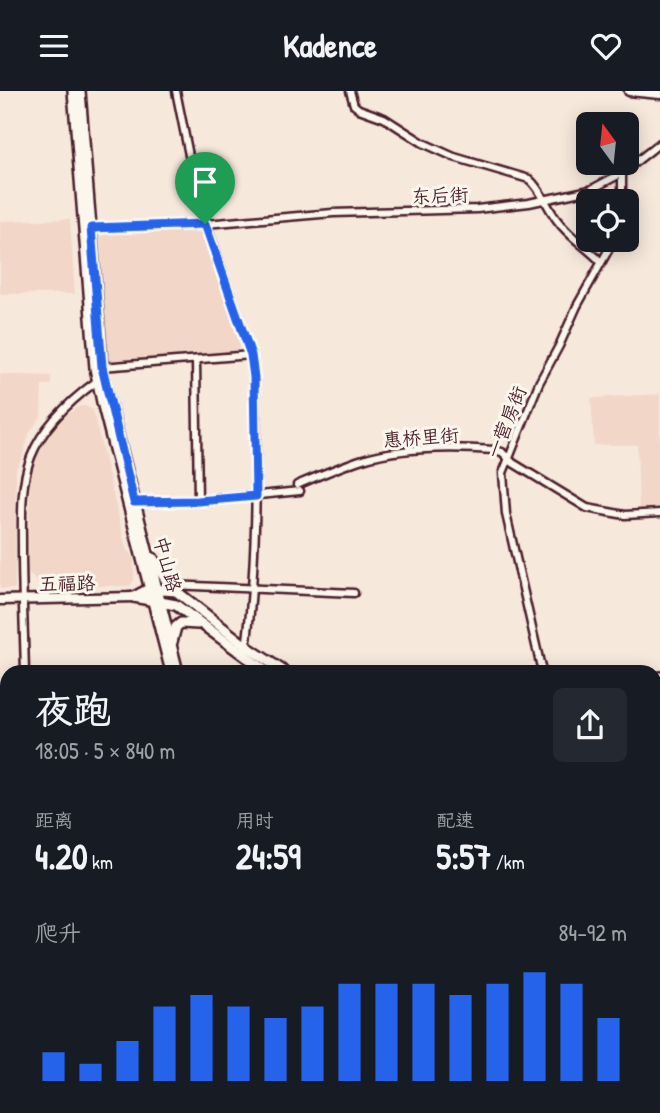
<!DOCTYPE html>
<html lang="zh">
<head>
<meta charset="utf-8">
<style>
  body { margin:0; font-family:"Patrick Hand","LXGW WenKai TC",sans-serif; background:#242831; color:#f1f3f6; height:100vh; display:flex; flex-direction:column; font-size:26px; white-space:nowrap }
  * { box-sizing:border-box; margin:0 }
  p { font-size:23px; color:#9ea1a6 }
  .icon { flex:none; width:38px; height:38px; fill:none; stroke:currentColor; stroke-width:2; stroke-linecap:round; stroke-linejoin:round }
  .map { position:relative; flex:1; overflow:hidden }
  .drawer { position:absolute; left:0px; top:574px; width:662px; height:448px; display:flex; flex-direction:column; background:#171b24; border-radius:21px 21px 0 0; box-shadow:0 4px 18px #0003 }
  .drawer>* { flex:none }
  .needle { width:46px; rotate:345deg }
  .controls { position:absolute; left:576px; top:21px; display:grid; gap:14px }
  .controls a { display:grid; place-items:center; width:63px; height:63px; border-radius:10px; background:#171b24; box-shadow:0 4px 18px #0003; font-size:35px }
  .pin { position:absolute; display:grid; place-items:center; width:60px; height:60px; color:#fff; margin:-72px -30px; border-radius:50% 50% 50% 0; rotate:-45deg; box-shadow:0 0 7px #0007 }
  .pin .icon { rotate:45deg }
  .round { display:grid; place-items:center; flex:none; width:74px; height:74px; border-radius:10px; background:#242831 }
  .summary { display:flex; align-items:center; justify-content:space-between; height:119px; padding:0 35px }
  h1 { font-size:38px; font-weight:700; line-height:52px }
  .metrics { display:grid; grid-template-columns:repeat(3,1fr); gap:10px; height:119px; padding:7px 35px }
  .metrics div { display:grid; align-content:center }
  .metrics b { font-size:35px; font-weight:700 }
  .metrics small { font-size:19px; font-weight:400 }
  .metrics p { font-size:19px }
  .chart { height:196px; padding:14px 35px }
  .chart p { display:flex; justify-content:space-between }
  .chart svg { width:100%; height:126px; margin-top:7px; stroke:#2563eb; stroke-width:6 }
  header { display:flex; justify-content:space-between; align-items:center; height:91px; padding:0 35px; background:#171b24; font-size:32px; font-weight:700 }
  .map>svg:first-child { display:block }
  .built { fill:#f2d7c9 }
  .lines { fill:none; stroke-linecap:round; stroke-linejoin:round }
  .minor-casing { stroke:#4a1f2b; stroke-width:11 }
  .tertiary-casing { stroke:#4a1f2b; stroke-width:13 }
  .secondary-casing { stroke:#4a1f2b; stroke-width:14 }
  .minor { stroke:#fbf7ec; stroke-width:6 }
  .tertiary { stroke:#fbf7ec; stroke-width:8 }
  .secondary { stroke:#fbf7ec; stroke-width:9 }
  .rail { stroke:#4a1f2b; stroke-width:2 }
  .route-casing { stroke:#fff; stroke-width:14 }
  .route { stroke:#2563eb; stroke-width:9 }
  .labels { text-anchor:middle; stroke-width:6; stroke-linejoin:round; paint-order:stroke }
  .street-label { font-size:19px; fill:#4a1f2b; stroke:#fbf7ec }
</style>
</head>
<body>
<header><svg class="icon" aria-label="menu" viewBox="0 0 24 24"><path d="M4 6h16M4 12h16M4 18h16"/></svg>Kadence<svg class="icon" aria-label="heart" viewBox="0 0 24 24"><path d="M12 20l-8-8c-3-5 5-10 8-4 3-6 11-1 8 4z"/></svg></header>
<div class="map">
<svg width="660" height="1022" viewBox="0 0 660 1022">
  <rect width="100%" height="100%" fill="#f7e8dc"/>
  <filter id="ink" filterUnits="userSpaceOnUse"><feTurbulence type="fractalNoise" baseFrequency=".0143" numOctaves="2"/><feDisplacementMap in="SourceGraphic" scale="14" xChannelSelector="R" yChannelSelector="G"/><feConvolveMatrix kernelMatrix="1 2 1 2 8 2 1 2 1" color-interpolation-filters="sRGB"/></filter>
  <g filter="url(#ink)">
    <!-- built -->
    <g class="built">
      <path d="M70 128 75 203H0V130Z"/>
      <path d="M202 140 241 254 235 261 108 272 100 147 104 142Z"/>
      <path d="M0 283 51 285V294H42L41 326 30 341 22 367 16 378 15 498H0Z"/>
      <path d="M660 303V420H639L637 354H594L591 307Z"/>
      <path d="M80 315H86L93 319 126 457 134 467V490L129 495H40L28 481 30 388 35 367 44 347 68 323Z"/>
      <path d="M660 911V1022H453L451 1015H654L655 912Z"/>
    </g>
    <g class="lines">
      <!-- minor casing -->
      <g class="minor-casing">
        <g id="minor">
          <path d="M176 0 198 109 251 264C256 300 256 335 256 371 256 433 254 496 246 558"/>
          <path d="M350 0 354 14 359 18 384 27 423 52 454 66 529 88C541 98 547 116 557 129 569 146 587 156 601 171"/>
          <path d="M622 82V110"/>
          <path d="M91 137 205 133 333 122 477 118 529 112 590 99 622 82 660 52"/>
          <path d="M196 270 198 410"/>
          <path d="M102 276 251 264"/>
          <path d="M297 394C318 385 341 375 363 368 403 356 452 356 494 359L502 361 513 372 587 417 625 424 660 422"/>
          <path d="M134 411 198 410 300 400"/>
          <path d="M171 494 354 502"/>
          <path d="M25 581C24 540 22 498 22 457 22 427 20 394 31 366 43 335 71 309 97 290"/>
          <path d="M542 581 506 423 503 382 539 292 559 255 577 215 614 149"/>
          <path d="M0 689 7 688"/>
          <path d="M0 728 7 727"/>
          <path d="M0 896 7 895"/>
          <path d="M85 1015V1022"/>
        </g>
      </g>
      <!-- tertiary casing -->
      <g class="tertiary-casing">
        <g id="tertiary">
          <path d="M629 0 660 3"/>
          <path d="M0 509 134 506"/>
          <path d="M440 1015 442 1022"/>
        </g>
      </g>
      <!-- secondary casing -->
      <g class="secondary-casing">
        <g id="secondary">
          <path d="M73 0 95 277 102 311 171 581"/>
          <path d="M80 0 103 285 178 581"/>
          <path d="M153 467 169 494 176 500"/>
          <path d="M134 506 149 498 176 500 247 556 285 581"/>
          <path d="M134 506 176 514 267 581"/>
          <path d="M172 551 176 536 181 532 198 533"/>
          <path d="M654 588 660 586"/>
          <path d="M654 599 660 597"/>
          <path d="M0 704 7 703"/>
          <path d="M0 714 7 713"/>
        </g>
      </g>
      <!-- minor -->
      <use href="#minor" class="minor"/>
      <!-- tertiary -->
      <use href="#tertiary" class="tertiary"/>
      <!-- secondary -->
      <use href="#secondary" class="secondary"/>
      <!-- rail -->
      <g class="rail">
        <path d="M654 812 660 810"/>
        <path d="M654 833 660 830"/>
        <path d="M654 849 660 847"/>
        <path d="M654 865 660 863"/>
        <path d="M654 881 660 879"/>
        <path d="M157 1022 174 1015"/>
        <path d="M178 1022 197 1015"/>
        <path d="M234 1022 251 1015"/>
        <path d="M263 1022 281 1015"/>
      </g>
    </g>
  </g>
  <g class="lines" filter="url(#ink)">
    <!-- route casing -->
    <g class="route-casing">
      <path id="route" d="M205 133 251 264 254 286 256 405 198 410 134 411 102 276 91 137Z"/>
    </g>
    <!-- route -->
    <use href="#route" class="route"/>
  </g>
  <g class="labels">
    <!-- street labels -->
    <g class="street-label">
      <text transform="translate(440 104) rotate(-2)" y="7">东后街</text>
      <text transform="translate(506 331) rotate(-68)" y="7">一营房街</text>
      <text transform="translate(421 346) rotate(-4)" y="7">惠桥里街</text>
      <text transform="translate(168 473) rotate(75)" y="7">中山路</text>
      <text transform="translate(67 492) rotate(-1)" y="7">五福路</text>
    </g>
  </g>
</svg>
<div class="controls">
<a><svg class="needle" viewBox="-14 -14 28 28"><path d="M0-13l5 13h-10z" fill="#e53935"/><path d="M0 13l5-13h-10z" fill="#9ea1a6"/></svg></a>
<a><svg class="icon" aria-label="locate" viewBox="0 0 24 24"><circle cx="12" cy="12" r="6"/><path d="M12 2v4M12 18v4M2 12h4M18 12h4"/></svg></a>
</div>
<div class="pin" style="left:205px;top:133px;background:#1e9e55"><svg class="icon" aria-label="arrive" viewBox="0 0 24 24"><path d="M6 21V4h12l-3 4 3 4H6"/></svg></div>
<section class="drawer">
<div class="summary"><div><h1>夜跑</h1><p>18:05 · 5 × 840 m</p></div><a class="round"><svg class="icon" aria-label="share" viewBox="0 0 24 24"><path d="M12 15V3M7 8l5-5 5 5M5 13v7h14v-7"/></svg></a></div>
<div class="metrics">
<div><p>距离</p><b>4.20<small> km</small></b></div>
<div><p>用时</p><b>24:59</b></div>
<div><p>配速</p><b>5:57<small> /km</small></b></div>
</div>
<div class="chart"><p><span>爬升</span>84–92 m</p>
<svg viewBox="0 0 160 44" preserveAspectRatio="none"><path d="M5 44V34M15 44V38M25 44V30M35 44V18M45 44V14M55 44V18M65 44V22M75 44V18M85 44V10M95 44V10M105 44V10M115 44V14M125 44V10M135 44V6M145 44V10M155 44V22"/></svg>
</div>
</section>
</div>
</body>
</html>
